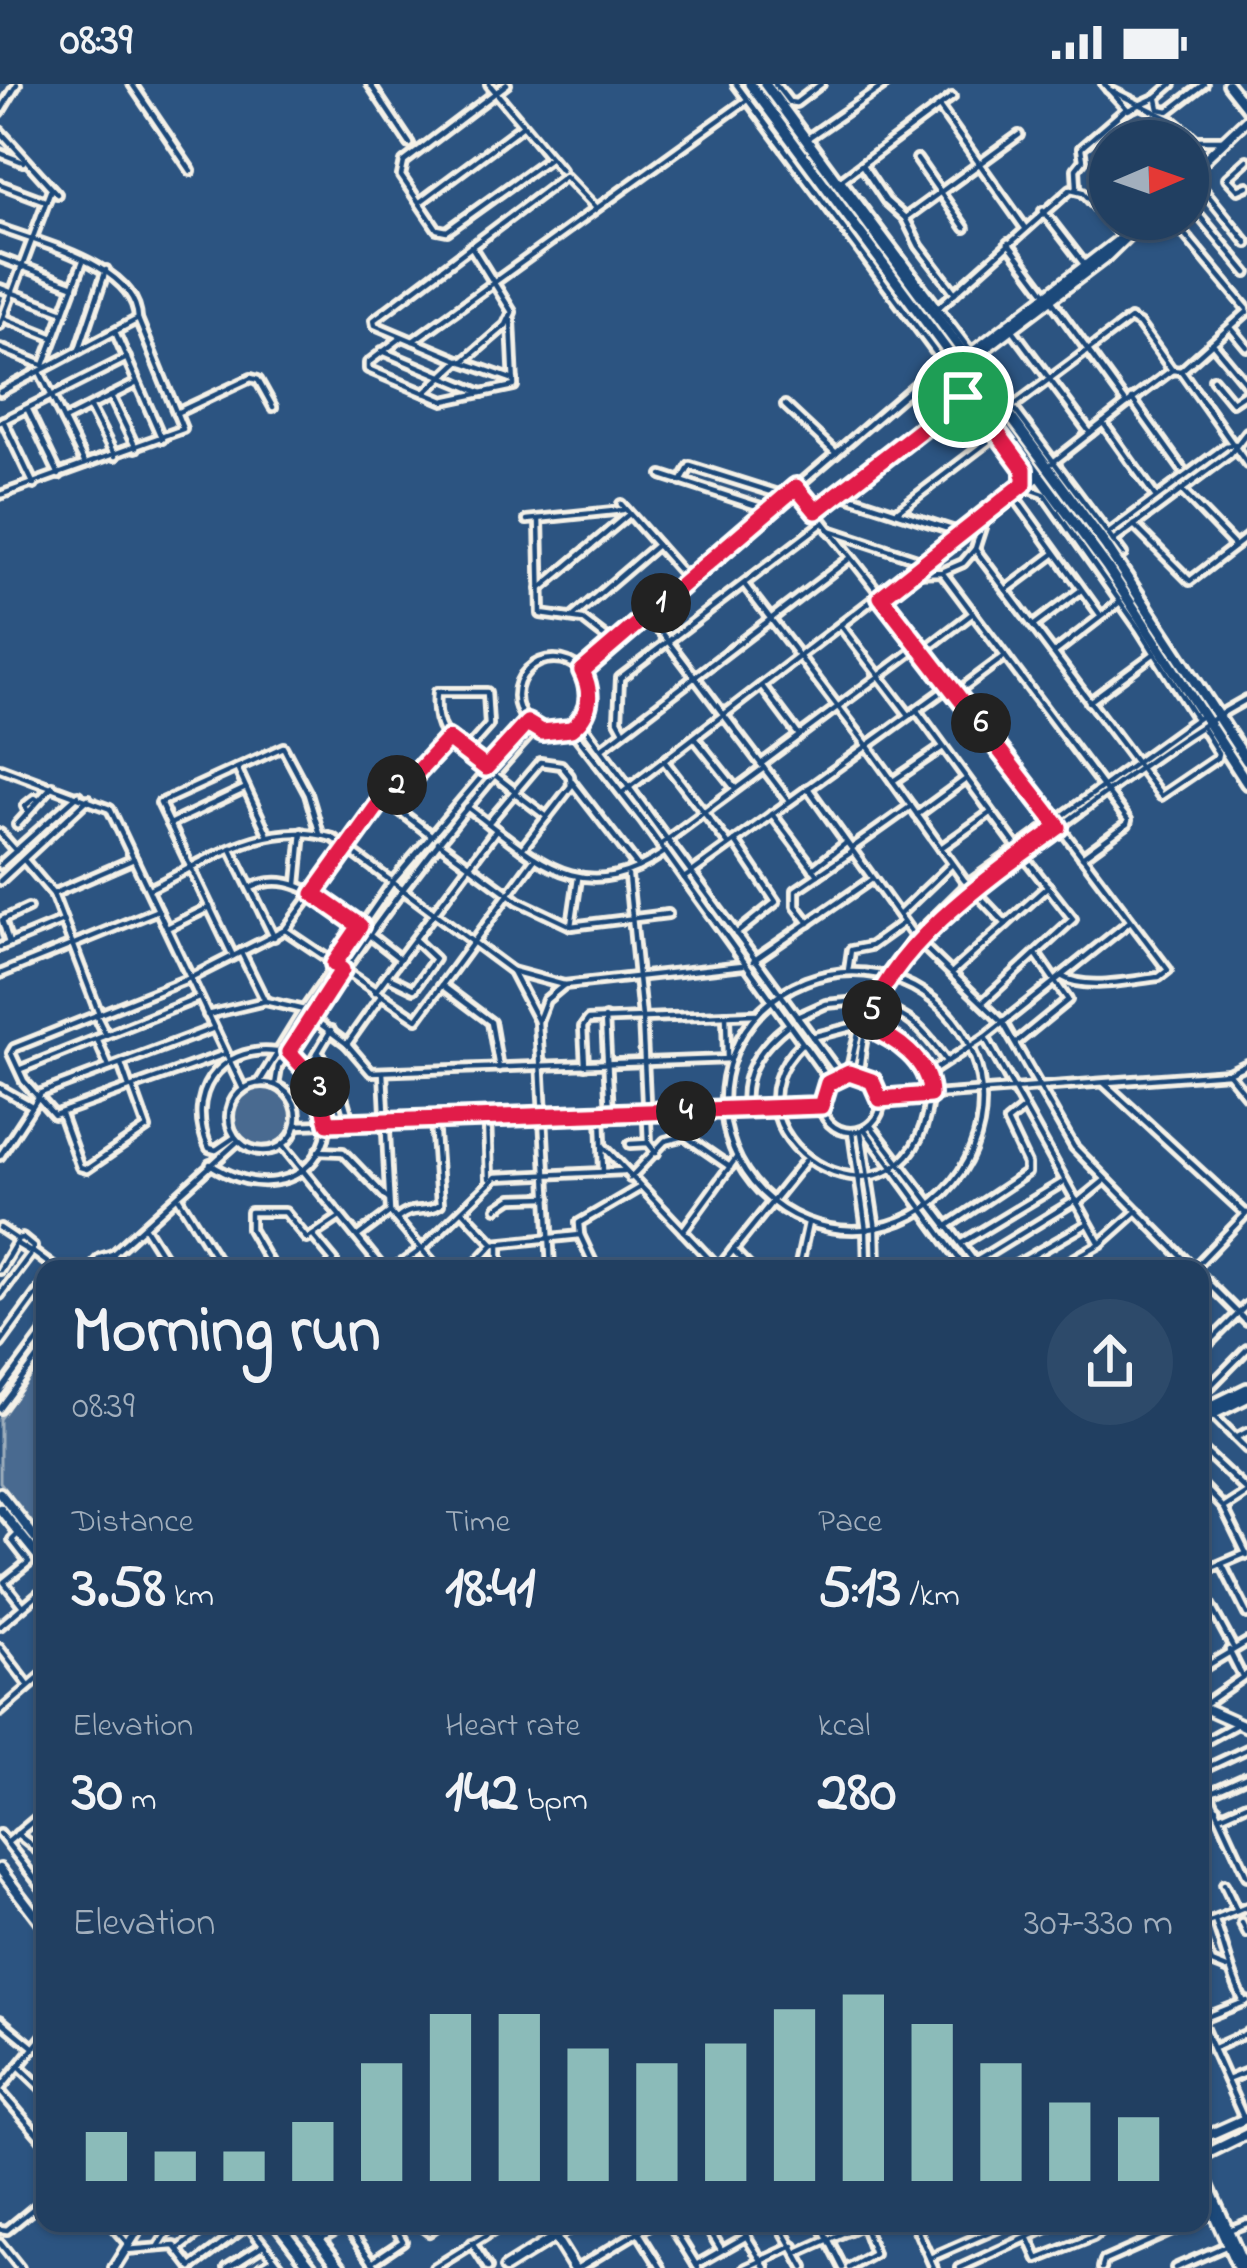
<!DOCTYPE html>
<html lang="en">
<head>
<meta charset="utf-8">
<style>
  body { margin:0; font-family:"Indie Flower",sans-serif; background:#2d4a6a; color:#f1f3f6; height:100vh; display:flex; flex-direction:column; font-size:45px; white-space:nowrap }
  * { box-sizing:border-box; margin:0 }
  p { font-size:39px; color:#a2afbd }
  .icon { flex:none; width:66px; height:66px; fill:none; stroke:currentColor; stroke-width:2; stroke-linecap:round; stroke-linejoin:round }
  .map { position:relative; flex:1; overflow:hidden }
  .drawer { position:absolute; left:36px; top:1176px; width:1173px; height:972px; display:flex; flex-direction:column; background:#213f61; border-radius:24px; box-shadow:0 3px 9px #0004,0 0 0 3px #3e5876 }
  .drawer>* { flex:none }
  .needle { width:78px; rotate:88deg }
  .controls { position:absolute; left:1089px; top:36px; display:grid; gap:24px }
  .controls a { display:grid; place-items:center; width:120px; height:120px; border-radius:50%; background:#213f61; box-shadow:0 3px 9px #0004,0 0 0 3px #3e5876; font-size:60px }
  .pin { position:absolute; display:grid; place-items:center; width:102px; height:102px; color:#fff; margin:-51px; border:6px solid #fff; border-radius:50%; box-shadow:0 3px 12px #0007 }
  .km { position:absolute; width:60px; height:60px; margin:-30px; border-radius:50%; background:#222; color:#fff; font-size:33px; line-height:60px; text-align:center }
  .round { display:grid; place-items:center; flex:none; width:126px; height:126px; border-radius:63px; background:#2d4a6a }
  .headline { display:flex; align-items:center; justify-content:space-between; height:204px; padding:0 36px }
  h1 { font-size:66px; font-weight:700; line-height:90px }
  .figures { display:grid; grid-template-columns:repeat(3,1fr); gap:18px; height:204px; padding:12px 36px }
  .figures div { display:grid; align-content:center }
  .figures b { font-size:60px; font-weight:700 }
  .figures small { font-size:33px; font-weight:400 }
  .figures p { font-size:33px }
  .chart { height:336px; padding:24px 36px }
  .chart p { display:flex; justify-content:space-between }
  .chart svg { width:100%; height:216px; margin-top:12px; stroke:#8bbbb9; stroke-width:6 }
  .status { display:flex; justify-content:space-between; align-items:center; height:84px; padding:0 60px; background:#213f61; direction:ltr }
  .status svg { height:33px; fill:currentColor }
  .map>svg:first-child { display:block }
  .green { fill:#496b90; stroke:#9eaebc; stroke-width:3 }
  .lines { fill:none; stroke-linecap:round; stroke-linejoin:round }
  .minor-casing { stroke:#f4f1e8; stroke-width:14 }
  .tertiary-casing { stroke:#f4f1e8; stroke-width:16 }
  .secondary-casing { stroke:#f4f1e8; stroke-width:18 }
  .minor { stroke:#1f4a7a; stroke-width:4.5 }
  .tertiary { stroke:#1f4a7a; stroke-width:8 }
  .secondary { stroke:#1f4a7a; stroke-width:9 }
  .route-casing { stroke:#fff; stroke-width:24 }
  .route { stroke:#e11d48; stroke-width:15 }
</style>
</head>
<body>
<div class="status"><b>08:39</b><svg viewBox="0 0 49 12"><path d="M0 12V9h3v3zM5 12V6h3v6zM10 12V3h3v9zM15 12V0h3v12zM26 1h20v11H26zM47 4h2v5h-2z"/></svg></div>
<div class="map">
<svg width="1247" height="2184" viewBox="0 0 1247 2184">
  <rect width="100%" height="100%" fill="#2c5481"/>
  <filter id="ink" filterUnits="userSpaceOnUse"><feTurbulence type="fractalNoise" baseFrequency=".00833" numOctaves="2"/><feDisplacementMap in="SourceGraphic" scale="24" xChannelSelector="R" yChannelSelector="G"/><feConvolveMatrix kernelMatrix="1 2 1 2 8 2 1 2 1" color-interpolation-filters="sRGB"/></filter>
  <g filter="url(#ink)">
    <!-- green -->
    <g class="green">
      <circle cx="263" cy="1032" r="29"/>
      <path d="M45 1273V1455L0 1398V1335Z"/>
    </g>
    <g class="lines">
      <!-- minor casing -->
      <g class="minor-casing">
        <g id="minor">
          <path d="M132 0 191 87"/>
          <path d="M370 0 410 60"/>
          <path d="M489 0 561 86"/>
          <path d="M507 0 404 78 401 92 437 145 447 147 549 74"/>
          <path d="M736 0 968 312"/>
          <path d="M775 0 789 18 796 19 821 0"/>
          <path d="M1104 0 1128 26 1157 13 1172 0"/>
          <path d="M1108 5 1172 36 1196 56H1225"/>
          <path d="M1157 15 1159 25 1169 27 1204 0"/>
          <path d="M939 23 1025 144"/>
          <path d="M0 28 17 0"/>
          <path d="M0 47 57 110"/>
          <path d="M805 56 886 0"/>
          <path d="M0 69 23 78"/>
          <path d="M917 75 965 144"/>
          <path d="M1247 76 1227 94 1238 106 1247 102"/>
          <path d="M862 81 886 117 905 134 919 162 955 209"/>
          <path d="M1190 89 1247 159"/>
          <path d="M841 96 952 13"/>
          <path d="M842 96 1123 470"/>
          <path d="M0 100 45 117"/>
          <path d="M1077 103 1076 85 1083 76 1081 64 1126 25"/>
          <path d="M420 118 522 42"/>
          <path d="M1188 118 1247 189"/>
          <path d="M1043 127 1084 180"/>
          <path d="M905 134 1019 51"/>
          <path d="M1172 135 1247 225"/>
          <path d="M0 144C41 160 137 182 138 235L183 345 0 411"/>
          <path d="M1008 159 1047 211"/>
          <path d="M471 162 512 228 506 241 463 278 375 241 374 236 565 92 596 124"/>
          <path d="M0 174 74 202"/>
          <path d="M0 204 64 228"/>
          <path d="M1052 217 1127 320 1052 379"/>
          <path d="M938 224 1071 105 1083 108 1121 151"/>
          <path d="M4 234 54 254"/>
          <path d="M0 241 51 105"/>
          <path d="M1232 245 1247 263"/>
          <path d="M1013 246 1090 349"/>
          <path d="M116 250 162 355"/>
          <path d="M401 254 368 279V285L444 317 514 302 511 236"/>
          <path d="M413 257 747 16"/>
          <path d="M1214 261 1247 301"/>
          <path d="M0 264 45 282"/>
          <path d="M79 266 106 186"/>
          <path d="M382 267 482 309"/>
          <path d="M463 278 514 296"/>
          <path d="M44 281 83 177"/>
          <path d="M1181 287 1247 380"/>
          <path d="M40 288 85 380"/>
          <path d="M1213 295 1232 318 1247 308"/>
          <path d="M0 308 138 235"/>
          <path d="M425 309 460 276"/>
          <path d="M111 312 136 364"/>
          <path d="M1132 315 1182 385"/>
          <path d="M1127 320 1172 286 1181 287 1247 228"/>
          <path d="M785 321 836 369"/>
          <path d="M1012 323 1130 235 1139 240 1172 286"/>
          <path d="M90 324 115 372"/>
          <path d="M28 326 59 391"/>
          <path d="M176 329 251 294 258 296 273 323"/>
          <path d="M3 336 34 401"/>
          <path d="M64 336 137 299"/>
          <path d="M0 338 127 274"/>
          <path d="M1103 339 1155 412"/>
          <path d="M662 391 770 426"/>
          <path d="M681 398 690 382 785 412"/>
          <path d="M796 403 972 627 1168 886 1159 893C1131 896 1085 907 1061 892"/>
          <path d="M1027 404 1044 410 1140 546 1195 633"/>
          <path d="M1181 406 1235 462"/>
          <path d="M838 409 958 448"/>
          <path d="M1015 413 1101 532"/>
          <path d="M621 420 688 496"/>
          <path d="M816 427 965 312 972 314 1024 385 1025 395"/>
          <path d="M896 428 999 349"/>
          <path d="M539 435 541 530 583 536 614 560"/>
          <path d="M527 436 623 426"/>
          <path d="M1134 441 1190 497 1247 453"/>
          <path d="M829 446 920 476"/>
          <path d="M1108 450 1226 362 1235 360"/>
          <path d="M1113 457 1230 370 1247 348"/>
          <path d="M975 465 1161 712 1217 674 1218 669 1202 643"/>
          <path d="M942 488 1128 736 1127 740 1082 773"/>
          <path d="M909 489 942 488 963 479 975 465 984 437 1038 395"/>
          <path d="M744 500 867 661 964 796 1006 840"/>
          <path d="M540 505 629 430"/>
          <path d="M1006 506 1054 470"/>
          <path d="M648 531 789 717"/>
          <path d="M574 532 657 461"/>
          <path d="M841 542 909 631"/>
          <path d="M1033 542 1081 506"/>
          <path d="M922 568 973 529"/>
          <path d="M1054 569 1120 518"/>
          <circle cx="554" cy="612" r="37"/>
          <path d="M582 587 942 278"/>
          <path d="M762 602 798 650"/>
          <path d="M957 608 1005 572"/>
          <path d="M1089 618 1155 569"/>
          <path d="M918 628 1017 763"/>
          <path d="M581 638 840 991"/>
          <path d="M571 645 643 737 830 997"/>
          <path d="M624 647 618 636 620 594 823 439"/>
          <path d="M695 654 735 704"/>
          <path d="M601 665 849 475"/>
          <path d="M465 668 489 641 487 608H437C433 653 453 659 486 684"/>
          <path d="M664 677 729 761"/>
          <path d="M761 680 918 563"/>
          <path d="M0 684 110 725 243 1005"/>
          <path d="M237 684 267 749"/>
          <path d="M496 692 515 707"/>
          <path d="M893 697 943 663"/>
          <path d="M572 698 638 783"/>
          <path d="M808 704 913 851"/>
          <path d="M514 708 547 733"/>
          <path d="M622 709 1036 390"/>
          <path d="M383 714 431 751"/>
          <path d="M467 723C536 775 580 826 665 768"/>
          <path d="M28 728 25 722 35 714 38 716"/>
          <path d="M772 730 818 791"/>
          <path d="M917 731 966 695"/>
          <path d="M490 737 540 678 561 681 570 692 571 702 522 765"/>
          <path d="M170 740 246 704"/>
          <path d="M17 741 52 702"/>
          <path d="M0 749 16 767"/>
          <path d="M735 757 776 818 736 850"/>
          <path d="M438 758 518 817 571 842 668 830"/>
          <path d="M660 761 764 684"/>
          <path d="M852 764 911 722"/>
          <path d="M941 764 990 729"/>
          <path d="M232 767 274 853"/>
          <path d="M24 776 53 810 99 930"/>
          <path d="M0 781 78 711"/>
          <path d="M813 785 846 759"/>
          <path d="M628 792 642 933 648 1059"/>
          <path d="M684 794 950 602"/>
          <path d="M0 797 88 715"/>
          <path d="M297 800 302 748"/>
          <path d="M251 804C292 783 328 820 360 842"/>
          <path d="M149 805C207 777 266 734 333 754L512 887 538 937"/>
          <path d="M53 810 134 775"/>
          <path d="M900 830 952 780"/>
          <path d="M809 839 796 822V806L852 768"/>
          <path d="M571 842 578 794"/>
          <path d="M167 844 210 823"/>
          <path d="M285 846 417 935 535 774"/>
          <path d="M368 850 400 875"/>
          <path d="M9 859 2 836 28 824"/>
          <path d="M920 859 1003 939 1074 1063 1194 1185"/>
          <path d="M0 863 63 837"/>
          <path d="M241 868 265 917"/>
          <path d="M233 872 160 719 283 663 308 710 320 750"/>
          <path d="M753 877 872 795"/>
          <path d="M512 887 564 901 743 881"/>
          <path d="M848 887 851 866 871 862 903 839"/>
          <path d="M954 887 1048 802"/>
          <circle cx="853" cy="1017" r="129"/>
          <path d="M0 890 158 826"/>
          <path d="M387 892 414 905 435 875 416 857"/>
          <path d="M443 902 491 938 499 984"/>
          <path d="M375 908 496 746"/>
          <path d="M983 918 1073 835 1023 771"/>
          <path d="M875 920C912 933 924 946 946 977"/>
          <path d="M96 931 106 951"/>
          <path d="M207 931 265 917 304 926"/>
          <path d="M726 931 727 973"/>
          <path d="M311 933 347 960 371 988 730 975"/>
          <path d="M797 933 826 920 870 916"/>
          <path d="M605 934 610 1030"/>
          <path d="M812 953 859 941"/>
          <path d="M985 953 1100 1160 1137 1127"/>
          <path d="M97 955 109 983"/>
          <path d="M1018 957 1068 916 1036 870"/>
          <path d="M802 959C700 1056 921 1181 930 1002L903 961 867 942"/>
          <path d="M347 960 381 912"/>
          <path d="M318 968 337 992 350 1037"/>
          <path d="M225 970 54 1031 24 997 11 969 14 964 190 894 285 846 383 714 412 694 448 655"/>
          <path d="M121 980 129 1003"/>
          <path d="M585 981 583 943 588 936 756 930"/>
          <path d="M309 983 331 946"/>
          <path d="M21 985 199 914"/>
          <path d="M383 988 390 1128 438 1185"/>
          <circle cx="851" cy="1018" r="30"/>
          <path d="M849 989 862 931 914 853 968 800 1201 632"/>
          <path d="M1228 989 1247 1012"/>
          <path d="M859 990C861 962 866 934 880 910 925 836 1003 785 1070 735 1127 693 1185 649 1247 615"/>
          <path d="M928 990 985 953 1129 838"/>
          <circle cx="263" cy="1033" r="34"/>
          <path d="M259 999 304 926 394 796 527 639"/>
          <path d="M1104 999 1246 1130"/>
          <path d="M275 1001 278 983C357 865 439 750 535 645"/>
          <path d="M0 1004 30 1021"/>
          <path d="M880 1015 1228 989 1247 980"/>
          <path d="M746 1022C742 987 762 961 788 941"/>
          <path d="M61 1030 80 1083 87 1085 147 1044 133 1005"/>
          <path d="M601 1030 603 1087"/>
          <path d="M487 1034 489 1094"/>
          <path d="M297 1041 821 1022"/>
          <path d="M871 1042 980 1185"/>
          <path d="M865 1046 964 1182"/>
          <path d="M852 1048 866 1146 867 1185"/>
          <path d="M861 1048 876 1145 877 1185"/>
          <path d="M235 1053 216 1066 209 1064C184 1012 218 961 276 968"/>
          <path d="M630 1060 648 1059 656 1069"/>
          <path d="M602 1061 719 1185"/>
          <path d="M283 1062 383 1185"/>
          <path d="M318 1067 343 1068 388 1115"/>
          <path d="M0 1072 41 1009 212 945"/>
          <path d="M210 1080C307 1142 373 1030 289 968"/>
          <path d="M630 1094 665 1057 685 1052 730 1083"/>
          <path d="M178 1113 223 1185"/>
          <path d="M1077 1119 1105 1096"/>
          <path d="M497 1124 512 1114 548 1113"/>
          <path d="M463 1127 494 1160"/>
          <path d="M397 1135C414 1120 424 1131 440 1120L434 1036"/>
          <path d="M946 1143 1027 1089V1080L1007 1038 1023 1025"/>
          <path d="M0 1144 15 1154"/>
          <path d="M145 1144 171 1185"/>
          <path d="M683 1147 736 1074"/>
          <path d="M580 1151 596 1185"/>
          <path d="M358 1152 390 1128"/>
          <path d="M314 1153 334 1177 327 1185"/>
          <path d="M22 1154 33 1163 32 1169 17 1160V1155Z"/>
          <path d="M962 1159 1065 1097"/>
          <path d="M499 1160V1185"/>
          <path d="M733 1166 751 1185"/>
          <path d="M33 1168 56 1185"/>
          <path d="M113 1170 122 1185"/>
          <path d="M482 1174 493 1185"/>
          <path d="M90 1185 100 1174 113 1170"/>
          <path d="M104 1185 113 1170 238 1057"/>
          <path d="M273 1185 250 1145V1128H285L307 1155 340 1133"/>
          <path d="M394 1185 422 1165 496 1093 624 1087"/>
          <path d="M471 1185 494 1160 580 1151 579 1139 639 1104"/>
          <path d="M551 1185 538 937 546 916 564 901"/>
          <path d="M718 1185 805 1077"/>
          <path d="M798 1185 808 1139"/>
          <path d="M956 1185 975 1178 1076 1116"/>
          <path d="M1009 1185 1087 1140"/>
          <path d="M1056 1185 1098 1161"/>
          <path d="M1193 1185 1247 1129"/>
          <path d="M0 1186 16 1159"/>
          <path d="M1200 1191 1247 1238"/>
          <path d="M0 1211 29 1172"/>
          <path d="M0 1260 45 1198"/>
          <path d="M1200 1268 1247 1221"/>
          <path d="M0 1308 45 1247"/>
          <path d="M1200 1313 1247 1265"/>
          <path d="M0 1325 45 1264"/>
          <path d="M1213 1331 1247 1365"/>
          <path d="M1236 1354 1247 1348"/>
          <path d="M1200 1363 1247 1407"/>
          <path d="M1200 1399 1224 1424 1247 1471"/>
          <path d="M1224 1424 1247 1409"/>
          <path d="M19 1449 12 1456 29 1478 4 1498 23 1522"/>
          <path d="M1223 1482 1247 1530"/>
          <path d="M1200 1489 1247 1469"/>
          <path d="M1200 1522 1208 1517 1233 1563"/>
          <path d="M0 1542 45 1504"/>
          <path d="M0 1564 29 1602"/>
          <path d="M1229 1566 1242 1592"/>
          <path d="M1200 1586 1247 1558"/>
          <path d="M1203 1621 1247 1590"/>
          <path d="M0 1628 45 1589"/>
          <path d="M1200 1660 1237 1640"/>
          <path d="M1200 1687 1247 1665"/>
          <path d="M1200 1690 1247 1792"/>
          <path d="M1209 1709 1247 1692"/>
          <path d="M1200 1731 1217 1724"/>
          <path d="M1220 1732 1247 1720"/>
          <path d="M0 1750 45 1808"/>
          <path d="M17 1750 45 1772"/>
          <path d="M8 1758 45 1727"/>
          <path d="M1200 1791V1801"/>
          <path d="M1224 1800 1237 1827"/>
          <path d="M1215 1837C1226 1866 1230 1891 1244 1918"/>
          <path d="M1242 1839 1247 1849"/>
          <path d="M1200 1842 1247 1823"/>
          <path d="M1200 1852 1212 1879 1227 1885"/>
          <path d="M1202 1935 1247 1917"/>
          <path d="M0 1936 34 1964"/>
          <path d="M1200 1936 1244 2035"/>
          <path d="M1214 1964 1247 1949"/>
          <path d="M19 1982 45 2007"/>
          <path d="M1227 1996 1247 1988"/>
          <path d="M0 2005 45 1950"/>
          <path d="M0 2007 45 2059"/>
          <path d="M1200 2135 1213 2129"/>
          <path d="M110 2139 128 2160"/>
          <path d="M417 2139 429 2148 441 2139"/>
          <path d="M633 2139 661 2184"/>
          <path d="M670 2139 698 2184"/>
          <path d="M705 2139 721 2165"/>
          <path d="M738 2139 766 2184"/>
          <path d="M779 2139 804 2184"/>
          <path d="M820 2139 843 2184"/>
          <path d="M914 2139 934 2184"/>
          <path d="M248 2141 282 2184"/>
          <path d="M346 2141 377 2184"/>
          <path d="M0 2145 7 2146 45 2115"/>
          <path d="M1229 2146 1247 2139"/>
          <path d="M679 2148 695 2139"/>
          <path d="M1028 2153 1038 2175 1093 2153 1110 2139"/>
          <path d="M322 2154 343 2142"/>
          <path d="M0 2159 20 2184"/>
          <path d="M472 2159 488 2184"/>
          <path d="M159 2162 173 2139"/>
          <path d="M179 2165 212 2139"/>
          <path d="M126 2166 175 2162 192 2184"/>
          <path d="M798 2169 865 2139"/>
          <path d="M930 2174 1010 2139"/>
          <path d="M372 2178 403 2157 393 2139"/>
          <path d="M696 2181 747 2152"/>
          <path d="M192 2183 248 2141"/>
          <path d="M227 2184 263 2161"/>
          <path d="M259 2184 274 2175"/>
          <path d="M434 2184 506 2139"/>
          <path d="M578 2184 653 2139"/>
          <path d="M746 2184 794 2162"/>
          <path d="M849 2184 874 2170 863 2140"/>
          <path d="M960 2184 1059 2139"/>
          <path d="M1102 2184 1104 2177 1190 2139"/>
          <path d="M1175 2184 1228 2161"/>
        </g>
      </g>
      <!-- tertiary casing -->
      <g class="tertiary-casing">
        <g id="tertiary">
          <path d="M1228 0 1247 24"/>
          <path d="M1188 91 1247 35"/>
          <path d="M965 274 1124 152"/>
          <path d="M969 277 1105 174 1145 135"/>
          <path d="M0 1409 45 1466"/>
          <path d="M0 1425 45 1481"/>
          <path d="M1200 1622 1247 1643"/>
          <path d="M0 1785 45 1844"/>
          <path d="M1200 2055 1247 2034"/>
          <path d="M1200 2073 1247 2050"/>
          <path d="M1200 2083 1245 2184"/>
          <path d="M1200 2099 1238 2184"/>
          <path d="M546 2139 574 2184"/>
          <path d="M114 2184 142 2139"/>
          <path d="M505 2184 577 2139"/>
        </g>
      </g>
      <!-- secondary casing -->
      <g class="secondary-casing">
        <g id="secondary">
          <path d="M750 0 1107 483 1247 699"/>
          <path d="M765 0 1106 462 1247 677"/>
          <path d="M1200 1328 1247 1305"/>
          <path d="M1200 1336 1247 1313"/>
          <path d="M277 2139 312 2184"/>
          <path d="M306 2139 341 2184"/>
        </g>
      </g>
      <!-- minor -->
      <use href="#minor" class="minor"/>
      <!-- tertiary -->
      <use href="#tertiary" class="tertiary"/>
      <!-- secondary -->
      <use href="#secondary" class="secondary"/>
    </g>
  </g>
  <g class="lines" filter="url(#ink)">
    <!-- route casing -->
    <g class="route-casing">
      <path id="route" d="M963 313 972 314 1024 385V400L881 513 1059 743C995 789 888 862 867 942 895 954 930 976 930 1011L880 1015 872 997 849 989 828 999 821 1022 328 1039 318 999 289 968 342 886 334 880 360 842 314 810 383 714 394 702 412 694 448 655 486 684 527 639 542 648 571 645C591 630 593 609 582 587L796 403 816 427Z"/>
    </g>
    <!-- route -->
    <use href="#route" class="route"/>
  </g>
</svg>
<div class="controls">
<a><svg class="needle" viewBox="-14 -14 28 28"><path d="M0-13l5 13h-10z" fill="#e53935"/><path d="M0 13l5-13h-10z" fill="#a2afbd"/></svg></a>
</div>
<div class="pin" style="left:963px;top:313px;background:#1e9e55"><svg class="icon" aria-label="arrive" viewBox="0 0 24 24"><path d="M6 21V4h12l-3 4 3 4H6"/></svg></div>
<b class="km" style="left:661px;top:519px">1</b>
<b class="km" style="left:397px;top:701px">2</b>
<b class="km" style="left:320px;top:1003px">3</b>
<b class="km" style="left:686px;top:1027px">4</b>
<b class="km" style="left:872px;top:926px">5</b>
<b class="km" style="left:981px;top:639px">6</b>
<section class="drawer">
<div class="headline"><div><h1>Morning run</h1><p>08:39</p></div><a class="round"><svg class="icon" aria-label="share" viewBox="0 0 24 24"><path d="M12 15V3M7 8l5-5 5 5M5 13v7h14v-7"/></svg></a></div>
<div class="figures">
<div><p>Distance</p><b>3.58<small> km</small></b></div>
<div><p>Time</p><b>18:41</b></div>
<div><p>Pace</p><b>5:13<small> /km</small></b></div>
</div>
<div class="figures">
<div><p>Elevation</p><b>30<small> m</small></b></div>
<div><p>Heart rate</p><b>142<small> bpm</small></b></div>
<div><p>kcal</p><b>280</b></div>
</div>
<div class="chart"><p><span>Elevation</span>307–330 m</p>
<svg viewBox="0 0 160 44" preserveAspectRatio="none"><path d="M5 44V34M15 44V38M25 44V38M35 44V32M45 44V20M55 44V10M65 44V10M75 44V17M85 44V20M95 44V16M105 44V9M115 44V6M125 44V12M135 44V20M145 44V28M155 44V31"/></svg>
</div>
</section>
</div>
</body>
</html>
